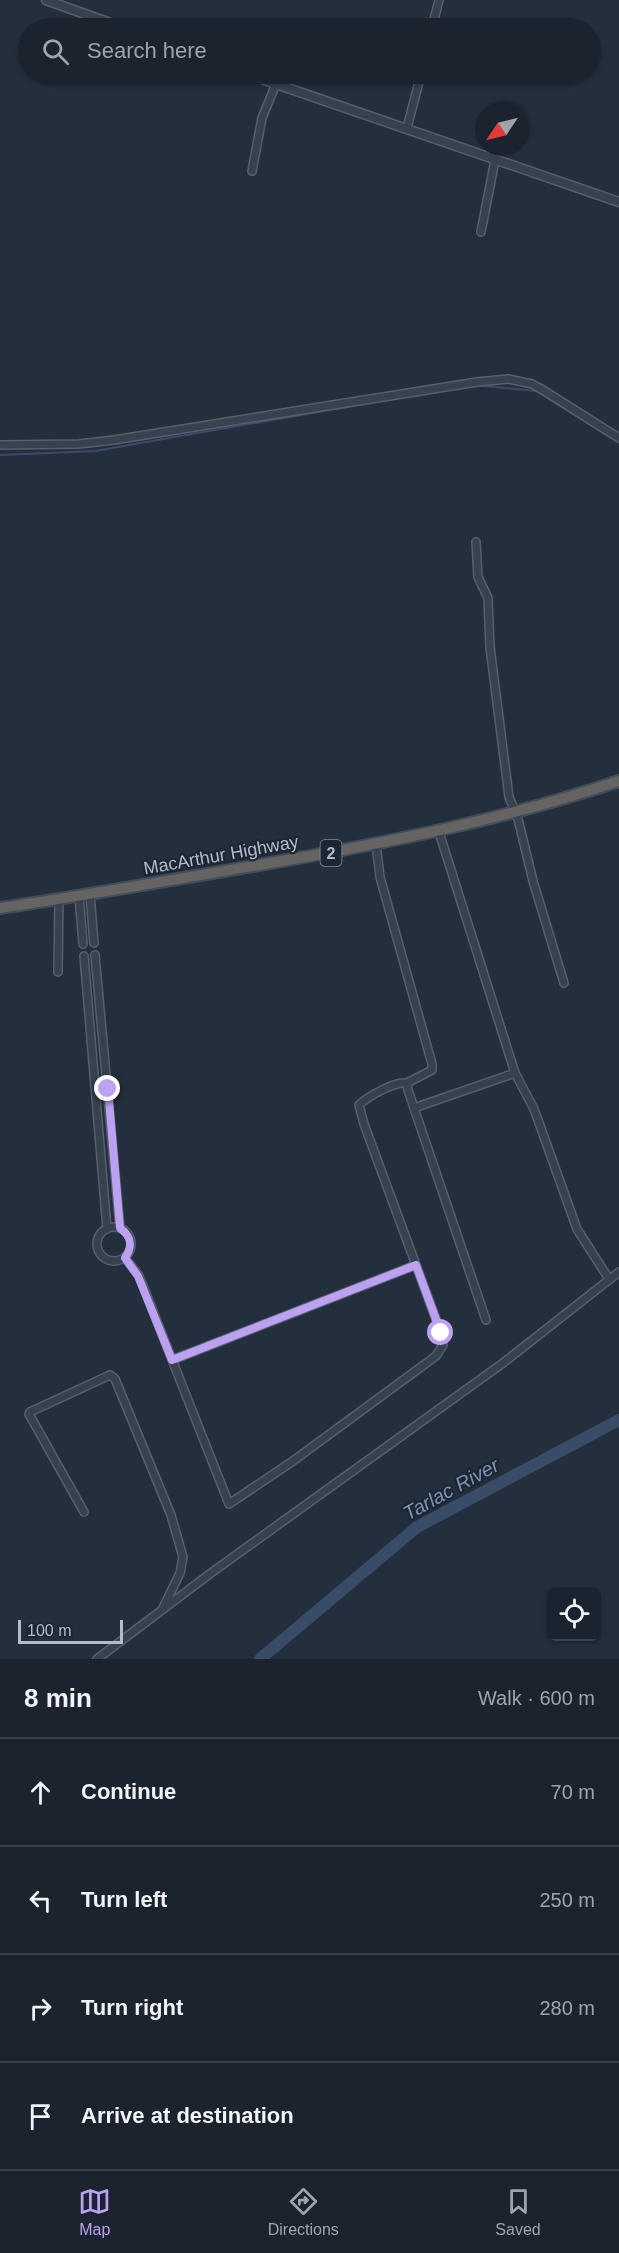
<!DOCTYPE html>
<html lang="en">
<head>
<meta charset="utf-8">
<style>
  :root { --surface:#1b232e; --page:#282f3a; --text:#f1f3f6; --muted:#a0a4aa; --line:#39404a; --accent:#bca0f2 }
  body { margin:0; font-family:Arial,sans-serif; background:var(--page); color:var(--text) }
  .controls { position:absolute; right:18px; bottom:18px; display:grid; overflow:hidden; border-radius:9px; box-shadow:0 2px 4px #0004 }
  .controls button { width:54px; height:54px; display:grid; place-items:center; padding:0; border:0; border-bottom:2px solid var(--line); background:var(--surface); color:var(--text); font:30px sans-serif }
  .compass { position:absolute; left:475px; top:102px; width:54px; height:54px; border-radius:50%; background:var(--surface); box-shadow:0 2px 4px #0004; rotate:235deg }
  .scale { position:absolute; left:18px; bottom:15px; width:105px; box-sizing:border-box; padding-left:6px; border:3px solid #b4bcc9; border-top:0; font-size:16px; line-height:21px; white-space:nowrap; color:#b4bcc9; -webkit-text-stroke:4px #1d2633; paint-order:stroke }
  .stop { position:absolute; width:18px; height:18px; margin:-14px; border:4px solid #bca0f2; border-radius:50%; background:#fff }
  .stop.end { background:#bca0f2; border-color:#fff; box-shadow:0 2px 6px #0008 }
  .list { margin:0; padding:0; list-style:none }
  h2 { display:flex; justify-content:space-between; align-items:center; height:78px; margin:0; padding:0 24px; font-size:26px }
  h2 small { font-size:20px; font-weight:400; color:var(--muted) }
  .list li { display:grid; grid-template-columns:39px 1fr auto; gap:18px; align-items:center; box-sizing:border-box; height:108px; padding:0 24px; border-top:2px solid var(--line) }
  .list b { display:block; font-size:22px; white-space:nowrap }
  .list em { font-size:20px; font-style:normal; color:var(--muted) }
  .icon { flex:none; width:33px; height:33px; fill:none; stroke:currentColor; stroke-width:2; stroke-linecap:round; stroke-linejoin:round }
  .map { position:relative; flex:none; width:619px; height:1659px; overflow:hidden }
  .search { position:absolute; background:var(--surface); box-shadow:0 2px 4px #0004; left:18px; right:18px; top:18px; height:66px; display:flex; align-items:center; gap:15px; box-sizing:border-box; padding:0 21px; border-radius:33px; color:var(--muted); font-size:22px }
  .sheet { height:510px; background:var(--surface) }
  nav { display:flex; justify-content:space-around; align-items:center; box-sizing:border-box; height:84px; border-top:2px solid var(--line); background:var(--surface); font-size:16px; color:var(--muted) }
  nav a { display:grid; justify-items:center; gap:3px }
  nav .on { color:var(--accent) }
  .map>svg:first-child { display:block }
  .lines { fill:none; stroke-linecap:round; stroke-linejoin:round }
  .stream { stroke:#394c67; stroke-width:2 }
  .river { stroke:#394c67; stroke-width:12 }
  .minor-casing { stroke:#565f6c; stroke-width:10 }
  .tertiary-casing { stroke:#565f6c; stroke-width:11 }
  .trunk-casing { stroke:#434c59; stroke-width:14 }
  .minor { stroke:#38414e; stroke-width:7 }
  .tertiary { stroke:#38414e; stroke-width:8 }
  .trunk { stroke:#656462; stroke-width:10 }
  .route { stroke:#bca0f2; stroke-width:8 }
  .labels { text-anchor:middle; stroke-width:4.5; stroke-linejoin:round; paint-order:stroke }
  .shield { fill:#1d2633; stroke:#878f9c; stroke-width:1.5 }
  .shield-label { font-size:16px; font-weight:bold; fill:#b4bcc9 }
  .street-label { font-size:18px; fill:#b4bcc9; stroke:#1d2633 }
  .water-label { font-size:20px; font-style:italic; fill:#7c92b1; stroke:#1d2633 }
</style>
</head>
<body>
<div class="map">
<svg width="619" height="1659" viewBox="0 0 619 1659">
  <rect width="100%" height="100%" fill="#242f3e"/>
  <g class="lines">
    <path class="stream" d="M 474,385 L 536,391 L 619,443
      M 0,455 L 95,451 L 421,394"/>
    <path class="river" d="M 260,1659 L 417,1527 L 619,1420"/>
    <g class="minor-casing">
      <path id="minor" d="M 432,28 L 439,0
        M 407,128 L 421,74
        M 252,171 L 262,118 L 276,84
        M 481,232 L 495,160
        M 0,445 L 79,444 L 114,440 L 477,382 L 508,379 L 532,384 L 543,390 L 619,438
        M 476,542 L 478,577 L 488,598 L 490,647 L 509,797 L 518,819 L 533,881 L 564,983
        M 439,832 L 515,1073 L 534,1109 L 577,1229 L 609,1279
        M 376,844 L 380,877 L 432,1064 L 432,1070 L 407,1083 L 408,1090 L 414,1108
        M 90,894 L 94,943
        M 79,896 L 83,944
        M 95,955 L 120,1228
        M 84,956 L 107,1229
        M 58,972 L 59,899
        M97 1244a17 17 0 1 1 34 0a17 17 0 1 1-34 0Z
        M 125,1258 L 139,1276 L 229,1504 L 293,1461 L 436,1356 L 443,1345 L 441,1333 L 364,1124 L 359,1105 C 368,1096 396,1081 407,1083
        M 486,1320 L 414,1108 L 515,1073
        M 172,1360 L 416,1265
        M 84,1512 L 29,1414 L 30,1412 L 110,1375 L 115,1379 L 171,1515 L 183,1557 L 180,1573 L 163,1608
        M 97,1659 L 211,1573 L 503,1363 L 619,1272"/>
    </g>
    <g class="tertiary-casing">
      <path id="tertiary" d="M 46,0 L 124,28
        M 247,74 L 619,202"/>
    </g>
    <g class="trunk-casing">
      <path id="trunk" d="M 0,908 C 89,895 177,879 265,864 C 385,843 503,820 619,781"/>
    </g>
    <use href="#minor" class="minor"/>
    <use href="#tertiary" class="tertiary"/>
    <use href="#trunk" class="trunk"/>
  </g>
  <g class="lines">
    <path class="route" d="M 108,1089 L 120,1228 C 132,1237 133,1246 125,1258 L 138,1276 L 172,1360 L 416,1265 L 441,1333"/>
  </g>
  <g class="labels">
    <rect class="shield" x="320.5" y="840" width="21" height="26" rx="4.5"/>
    <g class="shield-label">
      <text x="331" y="859">2</text>
    </g>
    <g class="street-label">
      <text transform="translate(221 855) rotate(-10)" y="6">MacArthur Highway</text>
    </g>
    <g class="water-label">
      <text transform="translate(451 1489) rotate(-29)" y="7">Tarlac River</text>
    </g>
  </g>
</svg>
<div class="controls">
<button><svg class="icon" aria-label="locate" viewBox="0 0 24 24"><circle cx="12" cy="12" r="6"/><path d="M12 2v4M12 18v4M2 12h4M18 12h4"/></svg></button>
</div>
<svg class="compass" viewBox="-18 -18 36 36"><path d="M0-13l5 13h-10z" fill="#e53935"/><path d="M0 13l5-13h-10z" fill="#a0a4aa"/></svg>
<div class="scale">100 m</div>
<div class="stop" style="left:441px;top:1333px"></div>
<div class="stop end" style="left:108px;top:1089px"></div>
<div class="search"><svg class="icon" aria-label="search" viewBox="0 0 24 24"><circle cx="10" cy="10" r="6"/><path d="M15 15l6 6"/></svg>Search here</div>
</div>
<section class="sheet">
<h2>8 min<small>Walk · 600 m</small></h2>
<ul class="list">
<li><svg class="icon" aria-label="ahead" viewBox="0 0 24 24"><path d="M12 20V5M6 11l6-6 6 6"/></svg><div><b>Continue</b></div><em>70 m</em></li>
<li><svg class="icon" aria-label="left" viewBox="0 0 24 24"><path d="M17 20v-9H6M10 6l-5 5 5 5"/></svg><div><b>Turn left</b></div><em>250 m</em></li>
<li><svg class="icon" aria-label="right" viewBox="0 0 24 24"><path d="M7 20v-9h11M14 6l5 5-5 5"/></svg><div><b>Turn right</b></div><em>280 m</em></li>
<li><svg class="icon" aria-label="arrive" viewBox="0 0 24 24"><path d="M6 21V4h12l-3 4 3 4H6"/></svg><div><b>Arrive at destination</b></div></li>
</ul>
</section>
<nav>
<a class="on"><svg class="icon" aria-label="map" viewBox="0 0 24 24"><path d="M3 6l6-2 6 2 6-2v14l-6 2-6-2-6 2zM9 4v14M15 6v14"/></svg>Map</a>
<a><svg class="icon" aria-label="directions" viewBox="0 0 24 24"><path d="M12 3l9 9-9 9-9-9zM9 14v-3h6M13 9l2 2-2 2"/></svg>Directions</a>
<a><svg class="icon" aria-label="saved" viewBox="0 0 24 24"><path d="M7 4h10v16l-5-4-5 4z"/></svg>Saved</a>
</nav>
</body>
</html>
